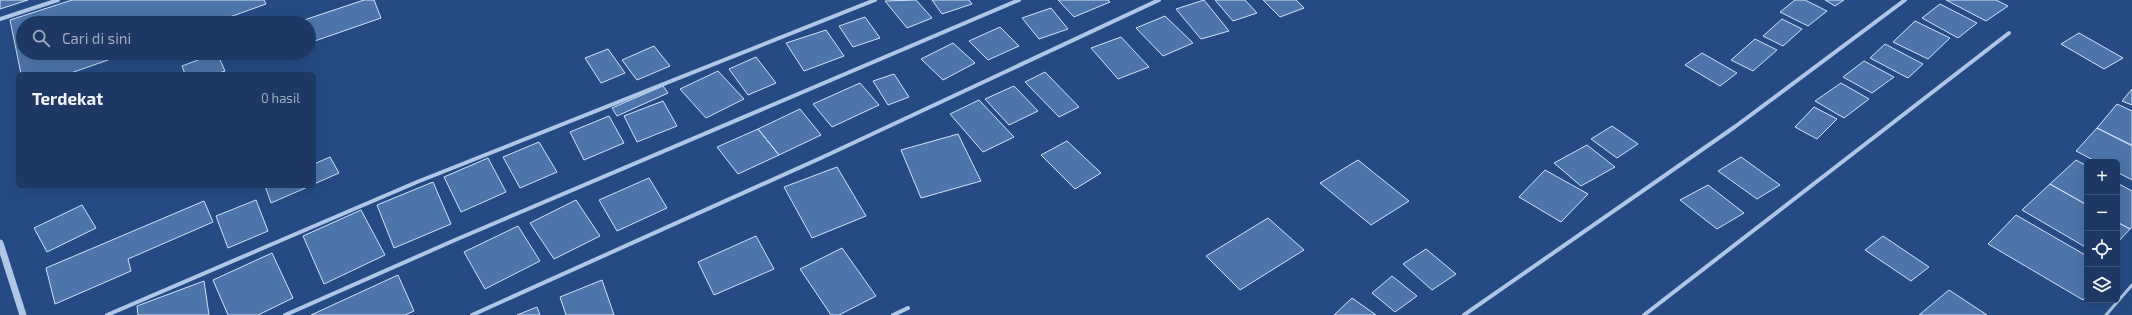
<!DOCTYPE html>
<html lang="id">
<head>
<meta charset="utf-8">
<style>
  :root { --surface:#1c3863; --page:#29436c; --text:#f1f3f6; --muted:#a0acbe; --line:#3a5278 }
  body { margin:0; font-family:"Exo 2",sans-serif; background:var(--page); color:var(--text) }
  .controls { position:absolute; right:12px; bottom:12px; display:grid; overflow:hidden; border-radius:6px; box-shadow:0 4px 16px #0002 }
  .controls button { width:36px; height:36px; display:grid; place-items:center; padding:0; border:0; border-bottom:1px solid var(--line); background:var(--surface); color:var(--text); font:20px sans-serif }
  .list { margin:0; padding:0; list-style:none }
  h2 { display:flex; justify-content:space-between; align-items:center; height:52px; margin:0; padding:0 16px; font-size:17px }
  h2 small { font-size:13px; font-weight:400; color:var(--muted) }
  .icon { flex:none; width:22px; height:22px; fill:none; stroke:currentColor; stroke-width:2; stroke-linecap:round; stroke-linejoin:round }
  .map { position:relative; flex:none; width:2132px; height:315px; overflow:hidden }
  .search { position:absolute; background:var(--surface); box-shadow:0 4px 16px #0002; left:16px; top:16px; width:300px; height:44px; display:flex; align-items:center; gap:10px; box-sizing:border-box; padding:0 14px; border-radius:22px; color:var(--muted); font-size:15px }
  .panel { position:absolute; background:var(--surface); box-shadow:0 4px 16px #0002; left:16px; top:72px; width:300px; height:116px; border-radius:6px }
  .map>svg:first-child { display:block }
  .building { fill:#4e75ab; stroke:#d2e1f6 }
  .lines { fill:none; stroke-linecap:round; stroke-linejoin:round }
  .service { stroke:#afc6e7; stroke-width:3 }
  .minor { stroke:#afc6e7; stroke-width:4 }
  .tertiary { stroke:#afc6e7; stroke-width:7 }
</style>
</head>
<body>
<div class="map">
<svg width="2132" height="315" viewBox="0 0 2132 315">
  <rect width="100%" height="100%" fill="#264b84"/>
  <path class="building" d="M 0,0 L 28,0 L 0,9 Z
    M 72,0 L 264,0 L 266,4 L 213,23 L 23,23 L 23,53 L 128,53 L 68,74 L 21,74 L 10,20 Z
    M 364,0 L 374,0 L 381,18 L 309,43 L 309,23 L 295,23 Z
    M 916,0 L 932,18 L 907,28 L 885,1 Z
    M 932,0 L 969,0 L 972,4 L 942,14 Z
    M 1058,0 L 1108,0 L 1110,2 L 1074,17 Z
    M 1204,0 L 1229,31 L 1201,39 L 1176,9 Z
    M 1215,0 L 1245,0 L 1257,13 L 1233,21 Z
    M 1263,0 L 1296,0 L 1304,8 L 1280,17 Z
    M 1795,0 L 1805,0 L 1827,11 L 1808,26 L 1780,12 Z
    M 1825,0 L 1844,0 L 1835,6 Z
    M 1946,0 L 1996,0 L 2008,6 L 1986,21 Z
    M 1940,4 L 1977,23 L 1958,38 L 1922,18 Z
    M 1051,8 L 1068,29 L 1039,39 L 1022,18 Z
    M 1165,16 L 1193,43 L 1163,56 L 1136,28 Z
    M 865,17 L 880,38 L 853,47 L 839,26 Z
    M 1782,19 L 1802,29 L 1783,46 L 1763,36 Z
    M 1915,21 L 1950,38 L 1928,59 L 1893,42 Z
    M 1000,27 L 1019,46 L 988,60 L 969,41 Z
    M 826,30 L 844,56 L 804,71 L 786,43 Z
    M 2079,33 L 2123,58 L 2104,69 L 2061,44 Z
    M 1121,37 L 1149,67 L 1118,79 L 1091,48 Z
    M 1755,39 L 1777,50 L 1753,71 L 1731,60 Z
    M 953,43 L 975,63 L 943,80 L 921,59 Z
    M 1885,44 L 1923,64 L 1908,78 L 1870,58 Z
    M 654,46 L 670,66 L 637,80 L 622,60 Z
    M 608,49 L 625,73 L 601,83 L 585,58 Z
    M 217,53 L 225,71 L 216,74 L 185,74 L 182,66 Z
    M 1702,53 L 1737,73 L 1720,86 L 1685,65 Z
    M 756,57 L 776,83 L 748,95 L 729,69 Z
    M 1864,61 L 1894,77 L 1872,93 L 1843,77 Z
    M 718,71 L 744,99 L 706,118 L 680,89 Z
    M 1045,72 L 1079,107 L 1059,117 L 1025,82 Z
    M 894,74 L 909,97 L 888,105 L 873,81 Z
    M 860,83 L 879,105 L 832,127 L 813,104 Z
    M 1841,83 L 1869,99 L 1844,118 L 1815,101 Z
    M 663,86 L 668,93 L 617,116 L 612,108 Z
    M 1014,86 L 1038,111 L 1009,125 L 985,99 Z
    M 2132,89 L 2132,105 L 2122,101 Z
    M 979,100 L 1014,137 L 983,152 L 950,114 Z
    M 663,101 L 677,126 L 637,142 L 624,116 Z
    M 2117,104 L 2132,111 L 2132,145 L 2097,128 Z
    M 1814,107 L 1837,119 L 1817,139 L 1795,127 Z
    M 800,109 L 821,135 L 779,155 L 758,129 Z
    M 609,116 L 624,143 L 584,160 L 570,132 Z
    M 1612,126 L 1638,144 L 1617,158 L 1591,139 Z
    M 2097,128 L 2132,146 L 2132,180 L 2117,172 L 2117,162 L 2097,162 L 2076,151 Z
    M 758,129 L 779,155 L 738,174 L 717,147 Z
    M 958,134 L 981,181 L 921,198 L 901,150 Z
    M 1067,141 L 1101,173 L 1075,189 L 1041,155 Z
    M 539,142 L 557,172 L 520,188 L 503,157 Z
    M 1587,145 L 1615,167 L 1581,186 L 1554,163 Z
    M 330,157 L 339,173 L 314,184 L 314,164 Z
    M 1741,157 L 1780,185 L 1757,199 L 1718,171 Z
    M 488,158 L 506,192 L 461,212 L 444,177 Z
    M 1358,160 L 1409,201 L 1371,225 L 1320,183 Z
    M 2076,160 L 2087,166 L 2087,205 L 2050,184 Z
    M 837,167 L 866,216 L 812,238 L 784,187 Z
    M 1545,170 L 1588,194 L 1561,222 L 1519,197 Z
    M 649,178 L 667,208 L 617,231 L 599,200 Z
    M 433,182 L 451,224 L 394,248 L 377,205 Z
    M 2117,183 L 2132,191 L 2132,227 L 2130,229 L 2117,222 Z
    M 2050,184 L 2087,205 L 2087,248 L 2022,210 Z
    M 1708,185 L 1744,213 L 1717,229 L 1680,200 Z
    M 265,186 L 310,186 L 271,203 Z
    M 256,200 L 268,231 L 228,248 L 216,216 Z
    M 576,200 L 600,236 L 554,259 L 530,223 Z
    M 204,201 L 213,222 L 128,259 L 131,271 L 55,304 L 46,268 Z
    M 82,205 L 96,228 L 47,252 L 34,228 Z
    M 361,210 L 385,255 L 324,284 L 303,236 Z
    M 2016,215 L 2087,256 L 2087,295 L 2083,300 L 1988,244 Z
    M 1268,218 L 1304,250 L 1240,290 L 1206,256 Z
    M 2117,222 L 2130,229 L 2117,243 Z
    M 518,226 L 540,261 L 485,289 L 464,252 Z
    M 756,236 L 774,269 L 714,295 L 698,262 Z
    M 1883,236 L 1929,267 L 1911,281 L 1865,250 Z
    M 842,248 L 876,296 L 839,315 L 831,315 L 800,269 Z
    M 1426,249 L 1456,274 L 1432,290 L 1403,264 Z
    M 272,253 L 293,298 L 258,315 L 228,315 L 213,280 Z
    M 398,275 L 414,311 L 405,315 L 311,315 Z
    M 1392,276 L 1417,296 L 1395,312 L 1372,293 Z
    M 602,280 L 614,315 L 566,315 L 560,297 Z
    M 204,281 L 209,315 L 138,315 L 137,306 Z
    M 1949,290 L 1987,315 L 1919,315 Z
    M 1352,298 L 1376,315 L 1334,315 Z
    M 537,307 L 540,315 L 517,315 Z"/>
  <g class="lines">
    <path class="service" d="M 2106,315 L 2132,285"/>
    <path class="minor" d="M 0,19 L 58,0
      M 107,315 L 417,182 L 875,0
      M 285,315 L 455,240 L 1019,0
      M 472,315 L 823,157 L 1159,0
      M 893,315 L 908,308
      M 1464,315 L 1736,126 L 1905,0
      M 1644,315 L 2009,33"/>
    <path class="tertiary" d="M 0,243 L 23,315"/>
  </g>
</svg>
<div class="controls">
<button>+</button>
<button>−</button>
<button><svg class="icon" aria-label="locate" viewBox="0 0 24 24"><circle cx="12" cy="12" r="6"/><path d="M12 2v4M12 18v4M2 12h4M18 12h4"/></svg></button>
<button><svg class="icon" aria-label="layers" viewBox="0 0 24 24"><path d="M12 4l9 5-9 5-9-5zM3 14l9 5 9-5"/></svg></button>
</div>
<div class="search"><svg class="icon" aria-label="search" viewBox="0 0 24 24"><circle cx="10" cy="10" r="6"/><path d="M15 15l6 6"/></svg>Cari di sini</div>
<section class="panel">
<h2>Terdekat<small>0 hasil</small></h2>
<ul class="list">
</ul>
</section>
</div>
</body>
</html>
